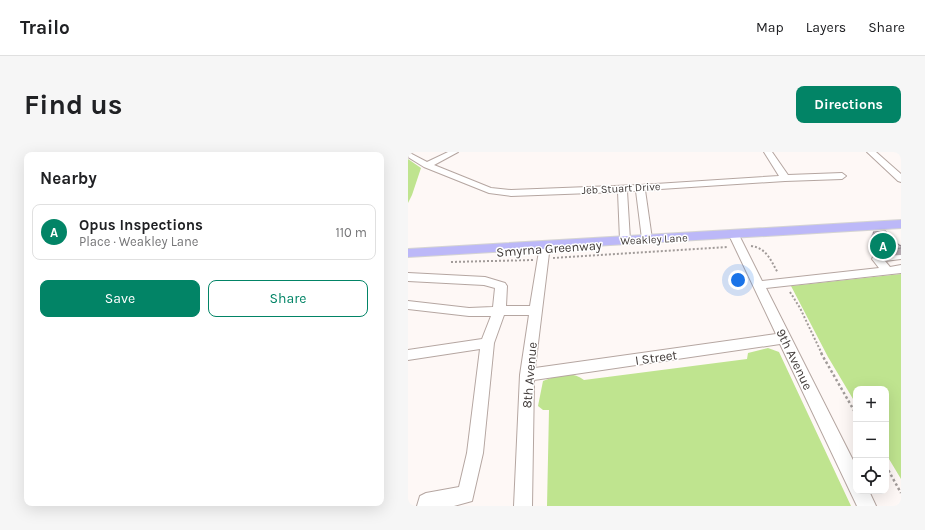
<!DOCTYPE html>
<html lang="en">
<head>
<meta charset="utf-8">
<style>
  :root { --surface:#fff; --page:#f6f6f6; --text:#202124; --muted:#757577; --line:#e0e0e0; --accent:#028466 }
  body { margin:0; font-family:Karla,sans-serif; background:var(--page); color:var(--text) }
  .controls { position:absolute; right:12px; bottom:12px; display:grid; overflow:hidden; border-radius:8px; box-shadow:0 4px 16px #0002 }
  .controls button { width:36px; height:36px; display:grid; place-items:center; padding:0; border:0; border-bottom:1px solid var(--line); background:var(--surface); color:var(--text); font:20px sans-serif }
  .you { position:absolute; left:330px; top:128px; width:14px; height:14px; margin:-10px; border:3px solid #fff; border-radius:50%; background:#1a73e8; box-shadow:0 0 0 6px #1a73e833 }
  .badge { display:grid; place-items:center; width:26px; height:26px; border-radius:50%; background:var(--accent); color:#fff; font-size:13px; font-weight:700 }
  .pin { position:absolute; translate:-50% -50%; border:2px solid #fff; box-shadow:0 1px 4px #0006 }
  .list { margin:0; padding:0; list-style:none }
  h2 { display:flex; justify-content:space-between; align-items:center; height:52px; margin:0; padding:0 16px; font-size:17px }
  h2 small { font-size:13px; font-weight:400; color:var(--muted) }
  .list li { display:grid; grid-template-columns:26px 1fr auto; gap:12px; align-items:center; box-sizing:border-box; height:56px; margin:0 8px 8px; padding:0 8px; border:1px solid var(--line); border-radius:8px }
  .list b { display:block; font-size:15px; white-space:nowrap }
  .list p { margin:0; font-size:13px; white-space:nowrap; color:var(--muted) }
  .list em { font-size:13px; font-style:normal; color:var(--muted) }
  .actions { display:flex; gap:8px; padding:12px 16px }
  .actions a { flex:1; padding:9px 0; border:1px solid var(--accent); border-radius:8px; text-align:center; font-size:14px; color:var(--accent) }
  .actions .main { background:var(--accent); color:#fff }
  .icon { flex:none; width:22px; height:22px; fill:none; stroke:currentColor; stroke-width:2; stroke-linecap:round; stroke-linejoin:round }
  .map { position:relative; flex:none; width:493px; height:354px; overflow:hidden; border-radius:8px }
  header { display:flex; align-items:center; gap:24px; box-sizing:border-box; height:56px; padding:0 20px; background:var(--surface); border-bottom:1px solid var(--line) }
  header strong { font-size:19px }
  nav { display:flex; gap:22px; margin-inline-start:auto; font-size:14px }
  .intro { display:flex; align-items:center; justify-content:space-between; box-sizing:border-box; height:96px; padding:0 24px }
  h1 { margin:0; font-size:28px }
  .button { padding:10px 18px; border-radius:8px; background:var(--accent); color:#fff; font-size:14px; font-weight:700 }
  main { display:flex; gap:24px; padding:0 24px }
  aside { flex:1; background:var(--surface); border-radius:8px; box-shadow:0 4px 16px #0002 }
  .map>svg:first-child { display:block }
  .green { fill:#bfe48f }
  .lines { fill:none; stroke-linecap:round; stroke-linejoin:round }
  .minor-casing { stroke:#b5a6a1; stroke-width:2 }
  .major-casing { stroke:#d5d4d3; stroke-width:2 }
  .path-far1 { stroke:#a19b99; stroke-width:2; stroke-dasharray:2 2; stroke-linecap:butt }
  .path { stroke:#a19b99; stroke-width:2.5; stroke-dasharray:2.5 2.5; stroke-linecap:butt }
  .minor { fill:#fff; fill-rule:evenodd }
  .major { fill:#bcb8f8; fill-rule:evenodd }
  .wall { fill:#b7acb3 }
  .building { fill:#d5c8d0; stroke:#958c92 }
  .labels { text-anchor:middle; stroke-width:3; stroke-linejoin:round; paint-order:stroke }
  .far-street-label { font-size:11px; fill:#413b39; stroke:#fff }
  .street-label { font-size:13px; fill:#413b39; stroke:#fff }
</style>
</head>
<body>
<header>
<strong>Trailo</strong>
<nav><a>Map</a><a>Layers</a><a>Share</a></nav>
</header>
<div class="intro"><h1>Find us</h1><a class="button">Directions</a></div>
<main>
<aside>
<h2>Nearby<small></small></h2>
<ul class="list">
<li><span class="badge">A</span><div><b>Opus Inspections</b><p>Place · Weakley Lane</p></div><em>110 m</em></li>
</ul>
<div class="actions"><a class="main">Save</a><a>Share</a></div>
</aside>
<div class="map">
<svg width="493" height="354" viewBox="0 0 493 354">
  <rect width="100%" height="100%" fill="#fef8f6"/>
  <path class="green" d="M 0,7 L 13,16 L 4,43 L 0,51 Z
    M 493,122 L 493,327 L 478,302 L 478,237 L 448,237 L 448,252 L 420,205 L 383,134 Z
    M 360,196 L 371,200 L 443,354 L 139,354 L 141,258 L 135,258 L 130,254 L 135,229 C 149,224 163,218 176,228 L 339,207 L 340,201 Z"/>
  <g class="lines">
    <g class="minor-casing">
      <path id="minor" d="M 0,0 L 19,10 L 40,0 L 50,0 L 26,13 L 83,36 L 103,38 L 232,33 L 371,24 L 356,0 L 364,0 L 380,23 L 434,21 L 438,24 L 434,27 L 377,29 L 237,38 L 244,87 L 239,90 L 234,87 L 228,39 L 219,39 L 222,88 L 217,91 L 212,88 L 210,40 L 103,44 L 81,41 L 16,15 L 0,5 Z
        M 459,0 L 468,0 L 493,22 L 493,30 L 490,29 Z
        M 326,80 L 331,83 L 354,129 L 471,116 L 464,107 L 465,105 L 493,101 L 493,107 L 477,109 L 482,115 L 493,113 L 493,121 L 358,136 L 448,314 L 448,339 L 461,339 L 468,354 L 449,354 L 372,192 L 126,228 L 124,354 L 106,354 L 112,223 L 121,163 L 96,163 L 86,191 L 75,301 L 64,349 L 46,354 L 9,354 L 12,344 L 18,341 L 51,335 L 59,301 L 72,197 L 0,208 L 0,198 L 74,187 L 83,164 L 61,164 L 0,157 L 0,149 L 61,156 L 85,155 L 87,136 L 76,133 L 0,129 L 0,121 L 77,125 L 97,131 L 99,134 L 98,154 L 122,154 L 132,93 L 137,90 L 141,91 L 142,93 L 127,216 L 368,182 L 321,83 Z"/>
    </g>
    <g class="major-casing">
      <path id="major" d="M 493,68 L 493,76 L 0,105 L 0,97 Z"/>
    </g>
    <path class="path-far1" d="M 343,94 C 359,96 363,109 370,121
      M 145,106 L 320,95
      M 43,110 L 125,108
      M 382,140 L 392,156 L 414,202"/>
    <path class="path" d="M 413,201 L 448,262
      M 478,314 L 493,341"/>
    <use href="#minor" class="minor"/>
    <use href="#major" class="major"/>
  </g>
  <path class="wall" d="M 465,80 L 493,93 L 493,103 L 477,104 L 462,87 Z"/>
  <path class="building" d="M 478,79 L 492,94 L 493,93 L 493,96 L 481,97 L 465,80 Z"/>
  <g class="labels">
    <g class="far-street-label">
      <text transform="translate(213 36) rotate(-3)" y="4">Jeb Stuart Drive</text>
      <text transform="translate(246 87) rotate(-3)" y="4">Weakley Lane</text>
    </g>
    <g class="street-label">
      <text transform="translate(141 96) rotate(-4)" y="5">Smyrna Greenway</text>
      <text transform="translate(248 205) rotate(-8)" y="5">I Street</text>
      <text transform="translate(387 207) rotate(64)" y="5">9th Avenue</text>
      <text transform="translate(121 223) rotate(-85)" y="5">8th Avenue</text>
    </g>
  </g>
</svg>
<div class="controls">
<button>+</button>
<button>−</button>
<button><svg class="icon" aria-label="locate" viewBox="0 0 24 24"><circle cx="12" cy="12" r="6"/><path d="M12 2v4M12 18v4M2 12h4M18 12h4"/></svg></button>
</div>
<div class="you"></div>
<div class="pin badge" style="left:475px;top:94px">A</div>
</div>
</main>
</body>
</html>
